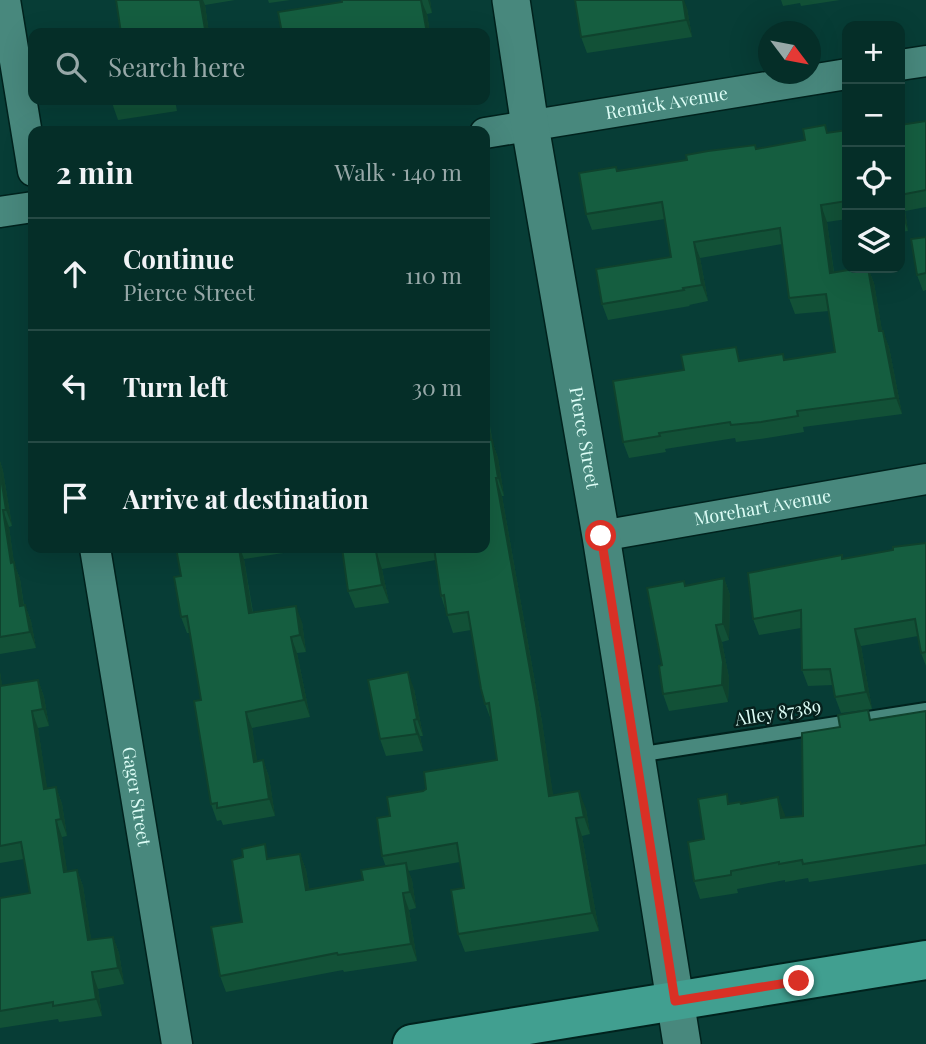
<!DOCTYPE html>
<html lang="en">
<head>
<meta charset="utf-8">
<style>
  :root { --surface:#052e28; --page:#0e3630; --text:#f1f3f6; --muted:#97a8a8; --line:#264a45 }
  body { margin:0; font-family:"Playfair Display",serif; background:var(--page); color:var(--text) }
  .controls { position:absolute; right:21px; top:21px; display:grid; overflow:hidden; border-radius:14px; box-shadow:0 7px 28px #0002 }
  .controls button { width:63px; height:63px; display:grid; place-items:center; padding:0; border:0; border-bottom:2px solid var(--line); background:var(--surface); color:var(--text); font:35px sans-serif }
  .compass { position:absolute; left:758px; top:21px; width:63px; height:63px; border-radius:50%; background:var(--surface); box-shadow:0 7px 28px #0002; rotate:122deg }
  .stop { position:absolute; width:21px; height:21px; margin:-16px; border:5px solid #d93025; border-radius:50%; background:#fff }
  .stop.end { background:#d93025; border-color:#fff; box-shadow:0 2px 7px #0008 }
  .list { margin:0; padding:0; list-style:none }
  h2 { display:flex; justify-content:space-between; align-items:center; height:91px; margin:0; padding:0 28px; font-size:30px }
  h2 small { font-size:23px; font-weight:400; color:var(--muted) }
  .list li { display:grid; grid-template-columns:46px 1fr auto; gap:21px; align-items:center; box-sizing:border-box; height:112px; padding:0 28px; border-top:2px solid var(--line) }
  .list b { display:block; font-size:26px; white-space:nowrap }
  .list p { margin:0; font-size:23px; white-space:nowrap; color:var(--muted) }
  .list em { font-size:23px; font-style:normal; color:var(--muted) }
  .icon { flex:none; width:38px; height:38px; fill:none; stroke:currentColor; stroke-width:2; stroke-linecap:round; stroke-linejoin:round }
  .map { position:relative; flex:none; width:926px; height:1044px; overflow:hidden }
  .search { position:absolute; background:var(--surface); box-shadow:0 7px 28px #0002; left:28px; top:28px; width:462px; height:77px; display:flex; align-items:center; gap:18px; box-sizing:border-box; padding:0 24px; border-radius:14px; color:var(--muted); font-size:26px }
  .panel { position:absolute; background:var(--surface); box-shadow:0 7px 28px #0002; left:28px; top:126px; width:462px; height:427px; border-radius:14px }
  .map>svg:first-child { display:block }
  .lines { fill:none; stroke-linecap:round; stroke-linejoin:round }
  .service-casing { stroke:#00221d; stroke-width:18 }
  .minor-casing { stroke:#00221d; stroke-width:33 }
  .tertiary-casing { stroke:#00221d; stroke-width:40 }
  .primary-casing { stroke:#00221d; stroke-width:42 }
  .service { stroke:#48887d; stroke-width:14 }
  .minor { stroke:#48887d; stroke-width:30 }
  .tertiary { stroke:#48887d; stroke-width:37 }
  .primary { stroke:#419f90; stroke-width:38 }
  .wall { fill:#125137 }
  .shaded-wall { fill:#0f422d }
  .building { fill:#155e40; stroke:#0f422d; stroke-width:2 }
  .route { stroke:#d93025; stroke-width:9 }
  .labels { text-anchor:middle; stroke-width:5; stroke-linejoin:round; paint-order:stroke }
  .street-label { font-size:18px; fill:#ddfdf6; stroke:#06211d }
</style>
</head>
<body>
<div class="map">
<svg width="926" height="1044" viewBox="0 0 926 1044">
  <rect width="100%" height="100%" fill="#073d36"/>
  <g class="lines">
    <g class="service-casing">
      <path id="service" d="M 637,755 L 926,710"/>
    </g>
    <g class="minor-casing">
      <g id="minor">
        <path d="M 5,0 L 33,171"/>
        <path d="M 900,65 L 926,61"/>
        <path id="s1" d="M 485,133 L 847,74"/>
        <path d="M 0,212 L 33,207"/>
        <path id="s2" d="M 601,536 L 926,479"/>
        <path id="s3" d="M 95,548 L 177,1044"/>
      </g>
    </g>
    <g class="tertiary-casing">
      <g id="tertiary">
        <path id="s4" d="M 511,0 L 530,126 L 601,536 L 682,1044"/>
      </g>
    </g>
    <g class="primary-casing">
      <path id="primary" d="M 412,1044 L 926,960"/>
    </g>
    <use href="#service" class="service"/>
    <use href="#minor" class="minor"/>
    <use href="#tertiary" class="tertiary"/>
    <use href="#primary" class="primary"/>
  </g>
  <path class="wall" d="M 119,0 L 235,0 L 205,5 L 209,33 L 121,33 Z
    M 268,0 L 290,0 L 269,3 Z
    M 342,0 L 430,0 L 432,13 L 427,14 L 430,33 L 282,33 L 342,2 Z
    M 781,0 L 840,0 L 801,6 L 800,3 L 783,6 Z
    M 687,8 L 692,37 L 587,53 L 581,37 Z
    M 111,100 L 175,100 L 177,111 L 118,120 Z
    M 926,121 L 926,207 L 905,211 L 908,231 L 900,232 L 900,125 Z
    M 847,130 L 847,219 L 827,222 L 834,272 L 868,268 L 874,283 L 882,331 L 889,347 L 902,414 L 803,427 L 804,432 L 767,438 L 736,442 L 735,438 L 665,449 L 666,452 L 629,458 L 623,442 L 741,361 L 785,360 L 835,352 L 829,311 L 795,314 L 789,298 L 782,244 L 700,258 L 708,301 L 689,305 L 690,306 L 608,320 L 602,304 L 671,257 L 665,219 L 592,230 L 586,214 L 616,167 L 618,171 L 756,149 L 805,140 L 828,132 Z
    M 926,237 L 926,290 L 923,291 L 917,275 Z
    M 485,367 L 489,408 L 487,408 L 493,444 L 498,458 L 504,496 L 502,496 L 542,722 L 553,796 L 586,809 L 590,834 L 582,836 L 599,931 L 465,952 L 458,934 L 464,888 L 460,862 L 408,871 L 412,880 L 416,908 L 409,910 L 417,961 L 344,972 L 343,970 L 226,992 L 220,976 L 270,859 L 300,854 L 306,870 L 309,889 L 363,880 L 386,867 L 382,856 L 390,816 L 423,791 L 497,760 L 491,720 L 485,704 L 471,630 L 453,633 L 441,596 L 436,560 L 382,569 L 389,603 L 355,608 L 348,591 L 342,548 L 485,548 Z
    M 0,461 L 3,471 L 12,526 L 9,527 L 14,563 L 20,579 L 24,605 L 25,605 L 31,621 L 36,648 L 0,654 Z
    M 926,543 L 926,666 L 921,653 L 918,636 L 861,646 L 872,709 L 841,713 L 835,697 L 833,685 L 808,686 L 802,670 L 801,628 L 759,635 L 753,619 L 843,559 Z
    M 176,548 L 316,548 L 244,559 L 253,612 L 302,622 L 306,652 L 297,653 L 310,717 L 252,728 L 257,761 L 263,760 L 269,777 L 275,816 L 223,825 L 221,820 L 217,821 L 211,804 L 201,700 L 190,633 L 187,633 L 181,617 L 181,576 Z
    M 724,578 L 730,595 L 729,640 L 722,642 L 729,678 L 728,702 L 669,711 L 663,694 L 662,665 L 684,581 L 685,586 Z
    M 0,672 L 2,686 L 38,680 L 44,697 L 49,726 L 38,728 L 47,789 L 56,787 L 62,804 L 67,836 L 62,837 L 67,872 L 77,870 L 83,886 L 91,940 L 113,937 L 119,953 L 124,984 L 98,989 L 102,1016 L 59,1022 L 58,1019 L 0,1028 L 0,898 L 30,893 L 24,859 L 0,863 Z
    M 414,689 L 423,736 L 420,736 L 423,751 L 386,756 L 380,739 Z
    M 926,711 L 926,864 L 809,882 L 808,878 L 785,882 L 785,880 L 737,889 L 738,893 L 700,899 L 694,881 L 704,839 L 730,803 L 741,804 L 778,797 L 785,818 L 803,816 L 840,727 L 872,719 Z"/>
  <path class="shaded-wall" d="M 200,0 L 203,0 L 205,5 L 209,33 L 206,33 L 205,29 Z
    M 421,0 L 427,14 L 430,33 L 427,33 Z
    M 428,0 L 430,0 L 432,13 Z
    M 683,0 L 684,0 L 687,8 L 692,37 L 686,20 Z
    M 900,198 L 905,211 L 908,231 L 902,215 Z
    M 821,205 L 827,222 L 836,289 L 830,273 Z
    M 694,242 L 700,258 L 708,301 L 702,285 Z
    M 868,268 L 874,283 L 885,348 L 879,331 Z
    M 883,331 L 889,347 L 902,414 L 896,398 Z
    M 485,367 L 489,408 L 485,395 Z
    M 485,403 L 493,444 L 498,458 L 504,496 L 498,478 L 489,440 L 485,415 Z
    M 0,461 L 3,471 L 12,526 L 6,510 L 0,471 Z
    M 496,478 L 502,496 L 542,722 L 556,814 L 549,796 Z
    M 3,510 L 9,527 L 14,563 L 20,579 L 26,622 L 20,606 L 11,563 Z
    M 239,548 L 240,548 L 244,559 L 255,629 L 249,613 Z
    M 376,551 L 382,569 L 389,603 L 382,585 Z
    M 724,578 L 730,595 L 729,640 L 723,624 Z
    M 25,605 L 31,621 L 36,648 L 30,632 Z
    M 296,606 L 302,622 L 306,652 L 300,635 Z
    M 716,625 L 722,642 L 729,678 L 728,702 L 722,685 Z
    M 855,629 L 861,646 L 872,709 L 866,692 Z
    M 291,637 L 297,653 L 310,717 L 304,700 Z
    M 0,672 L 5,703 L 0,689 Z
    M 408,672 L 414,689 L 423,736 L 417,719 Z
    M 38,680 L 44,697 L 49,726 L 43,709 Z
    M 32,711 L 38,728 L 50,806 L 44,789 Z
    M 246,712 L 252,728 L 260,778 L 254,762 Z
    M 414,720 L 420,736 L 423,751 L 417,734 Z
    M 263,760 L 269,777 L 275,816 L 269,799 Z
    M 56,787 L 62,804 L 67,836 L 61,819 Z
    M 579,791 L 586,809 L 590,834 L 584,817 Z
    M 778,797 L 785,815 L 788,836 L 781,818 Z
    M 576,818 L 582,836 L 599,931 L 592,913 Z
    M 56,820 L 62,837 L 70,889 L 64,872 Z
    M 300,854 L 306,870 L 312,907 L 306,890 Z
    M 406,863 L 412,880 L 416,908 L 410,892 Z
    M 77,870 L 83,886 L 94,957 L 88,940 Z
    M 403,893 L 409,910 L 417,961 L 411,944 Z
    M 113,937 L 119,953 L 124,984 L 118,968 Z
    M 92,972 L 98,989 L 102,1016 L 96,999 Z"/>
  <path class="building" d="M 116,0 L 200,0 L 205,29 L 200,30 L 201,33 L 121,33 Z
    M 342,0 L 421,0 L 427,33 L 282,33 L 278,12 L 342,2 Z
    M 575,0 L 683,0 L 686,20 L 581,37 Z
    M 111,100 L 138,100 L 112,104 Z
    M 926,121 L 926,190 L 900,195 L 900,125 Z
    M 825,125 L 827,133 L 847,130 L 847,201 L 821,205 L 830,273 L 860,268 L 868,268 L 879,331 L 883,331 L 896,398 L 797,411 L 798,416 L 761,422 L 731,425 L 730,422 L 659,433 L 660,436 L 623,442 L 613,381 L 684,370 L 681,355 L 736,347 L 739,361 L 783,354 L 784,360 L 835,352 L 826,294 L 789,298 L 780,228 L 694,242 L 702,285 L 683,288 L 684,290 L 602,304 L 596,269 L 671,257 L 662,202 L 586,214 L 579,173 L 616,167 L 617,171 L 687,160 L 686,155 L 708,151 L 755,145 L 756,149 L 805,140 L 803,129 Z
    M 900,201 L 902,215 L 900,215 Z
    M 926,237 L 926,273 L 917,275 L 911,239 Z
    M 485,415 L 489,440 L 492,440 L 498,478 L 496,478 L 536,704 L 549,796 L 579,791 L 584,817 L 576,818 L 592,913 L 458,934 L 451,890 L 464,888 L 457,843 L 382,856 L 377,818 L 390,816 L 387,797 L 423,791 L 426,789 L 424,772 L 497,760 L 489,703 L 485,704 L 481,689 L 468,612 L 447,615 L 444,595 L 441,596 L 434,548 L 485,548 Z
    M 0,471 L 6,510 L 3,510 L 11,563 L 14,562 L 20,606 L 25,605 L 30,632 L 0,637 Z
    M 926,543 L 926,652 L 921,653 L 915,619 L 855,629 L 866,692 L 835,697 L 830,669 L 802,670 L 801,610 L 753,619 L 748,573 L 842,555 L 842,559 L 893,550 L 893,547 Z
    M 176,548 L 239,548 L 249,613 L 296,606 L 300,635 L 291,637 L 304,700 L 246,712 L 254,762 L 263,760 L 269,799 L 217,808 L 217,803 L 211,804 L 194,701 L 201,700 L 187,616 L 181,617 L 174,577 L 181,576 Z
    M 342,548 L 397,548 L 376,551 L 382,585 L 348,591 Z
    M 724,578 L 723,624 L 716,625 L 723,662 L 722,685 L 663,694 L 659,666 L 662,665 L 647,588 L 684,581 L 685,586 Z
    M 408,672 L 417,719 L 414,720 L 417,734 L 380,739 L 368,680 Z
    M 38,680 L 43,709 L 32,711 L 44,789 L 56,787 L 61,819 L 56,820 L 64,872 L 77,870 L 88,940 L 113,937 L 118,968 L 92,972 L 96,999 L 53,1006 L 53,1002 L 0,1011 L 0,898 L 30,893 L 21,842 L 0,846 L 0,686 Z
    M 868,710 L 870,720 L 926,711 L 926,845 L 803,864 L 802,860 L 779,864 L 779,862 L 731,871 L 731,875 L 694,881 L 688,842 L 704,839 L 698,799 L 727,794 L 728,804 L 740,802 L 741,804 L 778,797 L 781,818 L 803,816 L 802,733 L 840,727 L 838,715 Z
    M 265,844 L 267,859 L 300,854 L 306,890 L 363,880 L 361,870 L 406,863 L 410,892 L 403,893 L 411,944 L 338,955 L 337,953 L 220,976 L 211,927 L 242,922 L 232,860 L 243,857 L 242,849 Z"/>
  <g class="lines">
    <path class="route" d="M 601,536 L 675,1001 L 799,981"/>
  </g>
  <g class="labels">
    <g class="street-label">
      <text dy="6" stroke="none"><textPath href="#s1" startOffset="184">Remick Avenue</textPath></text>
      <text dy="6" stroke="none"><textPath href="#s4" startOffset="444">Pierce Street</textPath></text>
      <text dy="6" stroke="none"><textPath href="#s2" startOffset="164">Morehart Avenue</textPath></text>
      <text transform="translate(778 713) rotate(-9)" y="6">Alley 87389</text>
      <text dy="6" stroke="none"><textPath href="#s3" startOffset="252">Gager Street</textPath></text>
    </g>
  </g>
</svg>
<div class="controls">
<button>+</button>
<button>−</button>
<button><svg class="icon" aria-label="locate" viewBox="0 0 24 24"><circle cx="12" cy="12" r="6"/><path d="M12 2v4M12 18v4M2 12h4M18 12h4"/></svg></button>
<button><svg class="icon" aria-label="layers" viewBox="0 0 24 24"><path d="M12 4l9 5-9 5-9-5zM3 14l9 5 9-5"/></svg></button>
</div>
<svg class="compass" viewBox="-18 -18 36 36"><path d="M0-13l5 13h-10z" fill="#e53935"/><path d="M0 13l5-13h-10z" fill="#97a8a8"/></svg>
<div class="stop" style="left:601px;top:536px"></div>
<div class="stop end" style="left:799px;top:981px"></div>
<div class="search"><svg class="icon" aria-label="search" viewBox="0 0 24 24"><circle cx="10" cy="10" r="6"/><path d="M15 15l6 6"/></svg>Search here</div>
<section class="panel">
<h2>2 min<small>Walk · 140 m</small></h2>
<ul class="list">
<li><svg class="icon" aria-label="ahead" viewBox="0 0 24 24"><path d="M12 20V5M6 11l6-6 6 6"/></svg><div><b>Continue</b><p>Pierce Street</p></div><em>110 m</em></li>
<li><svg class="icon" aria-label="left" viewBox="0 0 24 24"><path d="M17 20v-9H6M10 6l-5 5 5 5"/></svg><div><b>Turn left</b></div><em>30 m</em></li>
<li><svg class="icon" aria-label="arrive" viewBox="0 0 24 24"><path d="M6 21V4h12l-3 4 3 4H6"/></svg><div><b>Arrive at destination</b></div></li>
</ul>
</section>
</div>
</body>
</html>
